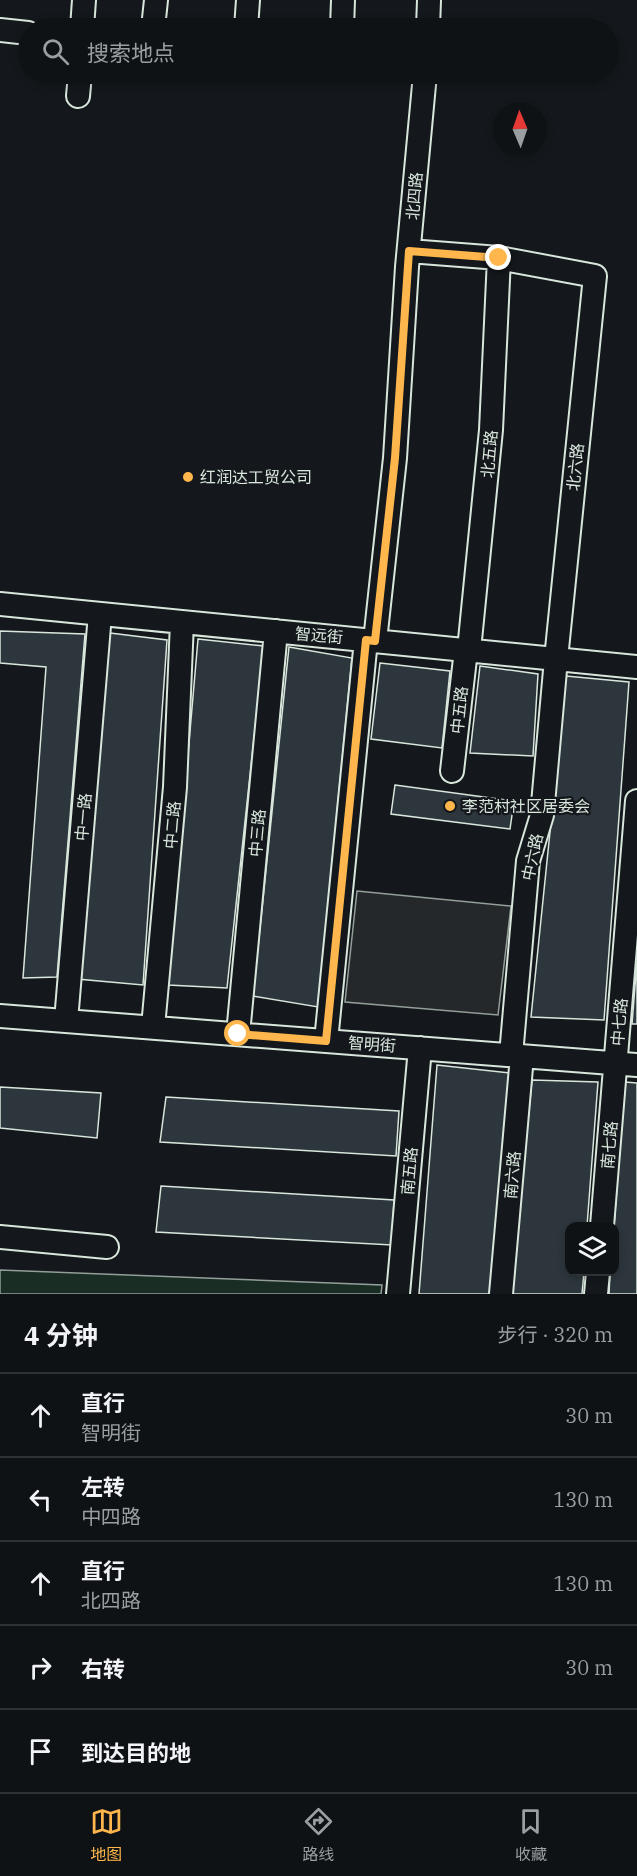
<!DOCTYPE html>
<html lang="zh">
<head>
<meta charset="utf-8">
<style>
  :root { --surface:#0f1215; --page:#181b1e; --text:#f1f3f6; --muted:#9b9ea0; --line:#2f3234; --accent:#ffb74d }
  body { margin:0; font-family:"IBM Plex Serif","Noto Sans SC",serif; background:var(--page); color:var(--text) }
  .controls { position:absolute; right:18px; bottom:18px; display:grid; overflow:hidden; border-radius:12px; box-shadow:0 3px 9px #0003 }
  .controls button { width:54px; height:54px; display:grid; place-items:center; padding:0; border:0; border-bottom:2px solid var(--line); background:var(--surface); color:var(--text); font:30px sans-serif }
  .compass { position:absolute; left:493px; top:102px; width:54px; height:54px; border-radius:50%; background:var(--surface); box-shadow:0 3px 9px #0003; rotate:358deg }
  .stop { position:absolute; width:18px; height:18px; margin:-14px; border:4px solid #ffb74d; border-radius:50%; background:#fff }
  .stop.end { background:#ffb74d; border-color:#fff; box-shadow:0 2px 6px #0008 }
  .list { margin:0; padding:0; list-style:none }
  h2 { display:flex; justify-content:space-between; align-items:center; height:78px; margin:0; padding:0 24px; font-size:26px }
  h2 small { font-size:20px; font-weight:400; color:var(--muted) }
  .list li { display:grid; grid-template-columns:39px 1fr auto; gap:18px; align-items:center; box-sizing:border-box; height:84px; padding:0 24px; border-top:2px solid var(--line) }
  .list b { display:block; font-size:22px; white-space:nowrap }
  .list p { margin:0; font-size:20px; white-space:nowrap; color:var(--muted) }
  .list em { font-size:20px; font-style:normal; color:var(--muted) }
  .icon { flex:none; width:33px; height:33px; fill:none; stroke:currentColor; stroke-width:2; stroke-linecap:round; stroke-linejoin:round }
  .map { position:relative; flex:none; width:637px; height:1294px; overflow:hidden }
  .search { position:absolute; background:var(--surface); box-shadow:0 3px 9px #0003; left:18px; right:18px; top:18px; height:66px; display:flex; align-items:center; gap:15px; box-sizing:border-box; padding:0 21px; border-radius:33px; color:var(--muted); font-size:22px }
  .sheet { height:498px; background:var(--surface) }
  nav { display:flex; justify-content:space-around; align-items:center; box-sizing:border-box; height:84px; border-top:2px solid var(--line); background:var(--surface); font-size:16px; color:var(--muted) }
  nav a { display:grid; justify-items:center; gap:3px }
  nav .on { color:var(--accent) }
  .map>svg:first-child { display:block }
  .green { fill:#1a2d24; stroke:#939e99; stroke-width:1.5 }
  .parking { fill:#24282b; stroke:#939e99; stroke-width:1.5 }
  .building { fill:#2c363c; stroke:#d8e6dc; stroke-width:1.5 }
  .lines { fill:none; stroke-linecap:round; stroke-linejoin:round }
  .minor-casing { stroke:#d8e6dc; stroke-width:26 }
  .minor { stroke:#14181c; stroke-width:22 }
  .route { stroke:#ffb74d; stroke-width:8 }
  .poi-dot { fill:#ffb74d; stroke:#14181c; stroke-width:2 }
  .labels { text-anchor:middle; stroke-width:4.5; stroke-linejoin:round; paint-order:stroke }
  .street-label { font-size:16px; fill:#d8e6dc; stroke:#14181c }
  .poi-label { font-size:16px; fill:#d8e6dc; stroke:#14181c; text-anchor:start }
</style>
</head>
<body>
<div class="map">
<svg width="637" height="1294" viewBox="0 0 637 1294">
  <rect width="100%" height="100%" fill="#14181c"/>
  <path class="green" d="M 0,1270 L 382,1285 L 381,1294 L 0,1294 Z"/>
  <path class="parking" d="M 357,891 L 511,906 L 498,1015 L 345,1002 Z"/>
  <path class="building" d="M 0,631 L 85,634 L 57,977 L 23,978 L 46,667 L 0,663 Z
    M 110,633 L 167,640 L 143,985 L 77,979 Z
    M 198,639 L 264,646 L 227,988 L 168,985 Z
    M 289,647 L 352,658 L 318,1007 L 253,996 Z
    M 380,663 L 450,671 L 442,748 L 371,739 Z
    M 480,666 L 538,674 L 533,756 L 470,753 Z
    M 566,676 L 629,682 L 604,1020 L 531,1017 Z
    M 395,785 L 514,801 L 510,829 L 391,814 Z
    M 637,961 L 637,1024 L 632,1024 Z
    M 437,1065 L 511,1073 L 492,1294 L 419,1294 Z
    M 532,1080 L 598,1082 L 587,1226 L 570,1226 L 570,1272 L 584,1272 L 582,1294 L 511,1294 Z
    M 625,1082 L 637,1083 L 637,1294 L 609,1294 L 610,1272 L 614,1272 L 614,1226 Z
    M 0,1087 L 101,1093 L 97,1138 L 0,1128 Z
    M 166,1097 L 399,1111 L 396,1156 L 160,1142 Z
    M 161,1186 L 394,1200 L 392,1245 L 156,1232 Z"/>
  <g class="lines">
    <g class="minor-casing">
      <path id="minor" d="M 82,28 L 84,0
        M 153,28 L 156,0
        M 246,28 L 248,0
        M 342,28 L 343,0
        M 428,28 L 429,0
        M 0,30 L 28,33
        M 78,96 L 80,74
        M 409,251 L 499,258 L 595,276 L 556,659 L 542,815 L 528,861 L 511,1055
        M 0,604 L 637,667
        M 375,641 L 395,458 L 407,267 L 425,74
        M 469,650 L 491,430 L 499,258
        M 452,771 L 466,650
        M 0,1016 L 637,1065
        M 66,1021 L 100,614
        M 153,1027 L 175,787 L 182,622
        M 238,1034 L 276,631
        M 326,1041 L 366,640
        M 602,1226 L 637,801
        M 0,1237 L 107,1247
        M 398,1294 L 420,1048
        M 501,1294 L 522,1056
        M 596,1294 L 598,1272"/>
    </g>
    <use href="#minor" class="minor"/>
  </g>
  <g class="lines">
    <path class="route" d="M 238,1034 L 326,1041 L 366,640 L 375,641 L 395,458 L 409,251 L 499,258"/>
  </g>
  <g class="poi-dot">
    <circle cx="188" cy="477" r="6"/>
    <circle cx="450" cy="806" r="6"/>
  </g>
  <g class="labels">
    <g class="street-label">
      <text transform="translate(414 196) rotate(-85)" y="6">北四路</text>
      <text transform="translate(489 454) rotate(-85)" y="6">北五路</text>
      <text transform="translate(575 467) rotate(-84)" y="6">北六路</text>
      <text transform="translate(319 635) rotate(5)" y="6">智远街</text>
      <text transform="translate(459 710) rotate(-84)" y="6">中五路</text>
      <text transform="translate(83 817) rotate(-85)" y="6">中一路</text>
      <text transform="translate(172 825) rotate(-85)" y="6">中二路</text>
      <text transform="translate(257 833) rotate(-85)" y="6">中三路</text>
      <text transform="translate(532 857) rotate(-78)" y="6">中六路</text>
      <text transform="translate(619 1022) rotate(-85)" y="6">中七路</text>
      <text transform="translate(372 1044) rotate(4)" y="6">智明街</text>
      <text transform="translate(609 1145) rotate(-85)" y="6">南七路</text>
      <text transform="translate(409 1171) rotate(-85)" y="6">南五路</text>
      <text transform="translate(512 1175) rotate(-85)" y="6">南六路</text>
    </g>
    <g class="poi-label">
      <text x="200" y="483">红润达工贸公司</text>
      <text x="462" y="812">李范村社区居委会</text>
    </g>
  </g>
</svg>
<div class="controls">
<button><svg class="icon" aria-label="layers" viewBox="0 0 24 24"><path d="M12 4l9 5-9 5-9-5zM3 14l9 5 9-5"/></svg></button>
</div>
<svg class="compass" viewBox="-18 -18 36 36"><path d="M0-13l5 13h-10z" fill="#e53935"/><path d="M0 13l5-13h-10z" fill="#9b9ea0"/></svg>
<div class="stop" style="left:238px;top:1034px"></div>
<div class="stop end" style="left:499px;top:258px"></div>
<div class="search"><svg class="icon" aria-label="search" viewBox="0 0 24 24"><circle cx="10" cy="10" r="6"/><path d="M15 15l6 6"/></svg>搜索地点</div>
</div>
<section class="sheet">
<h2>4 分钟<small>步行 · 320 m</small></h2>
<ul class="list">
<li><svg class="icon" aria-label="ahead" viewBox="0 0 24 24"><path d="M12 20V5M6 11l6-6 6 6"/></svg><div><b>直行</b><p>智明街</p></div><em>30 m</em></li>
<li><svg class="icon" aria-label="left" viewBox="0 0 24 24"><path d="M17 20v-9H6M10 6l-5 5 5 5"/></svg><div><b>左转</b><p>中四路</p></div><em>130 m</em></li>
<li><svg class="icon" aria-label="ahead" viewBox="0 0 24 24"><path d="M12 20V5M6 11l6-6 6 6"/></svg><div><b>直行</b><p>北四路</p></div><em>130 m</em></li>
<li><svg class="icon" aria-label="right" viewBox="0 0 24 24"><path d="M7 20v-9h11M14 6l5 5-5 5"/></svg><div><b>右转</b></div><em>30 m</em></li>
<li><svg class="icon" aria-label="arrive" viewBox="0 0 24 24"><path d="M6 21V4h12l-3 4 3 4H6"/></svg><div><b>到达目的地</b></div></li>
</ul>
</section>
<nav>
<a class="on"><svg class="icon" aria-label="map" viewBox="0 0 24 24"><path d="M3 6l6-2 6 2 6-2v14l-6 2-6-2-6 2zM9 4v14M15 6v14"/></svg>地图</a>
<a><svg class="icon" aria-label="directions" viewBox="0 0 24 24"><path d="M12 3l9 9-9 9-9-9zM9 14v-3h6M13 9l2 2-2 2"/></svg>路线</a>
<a><svg class="icon" aria-label="saved" viewBox="0 0 24 24"><path d="M7 4h10v16l-5-4-5 4z"/></svg>收藏</a>
</nav>
</body>
</html>
